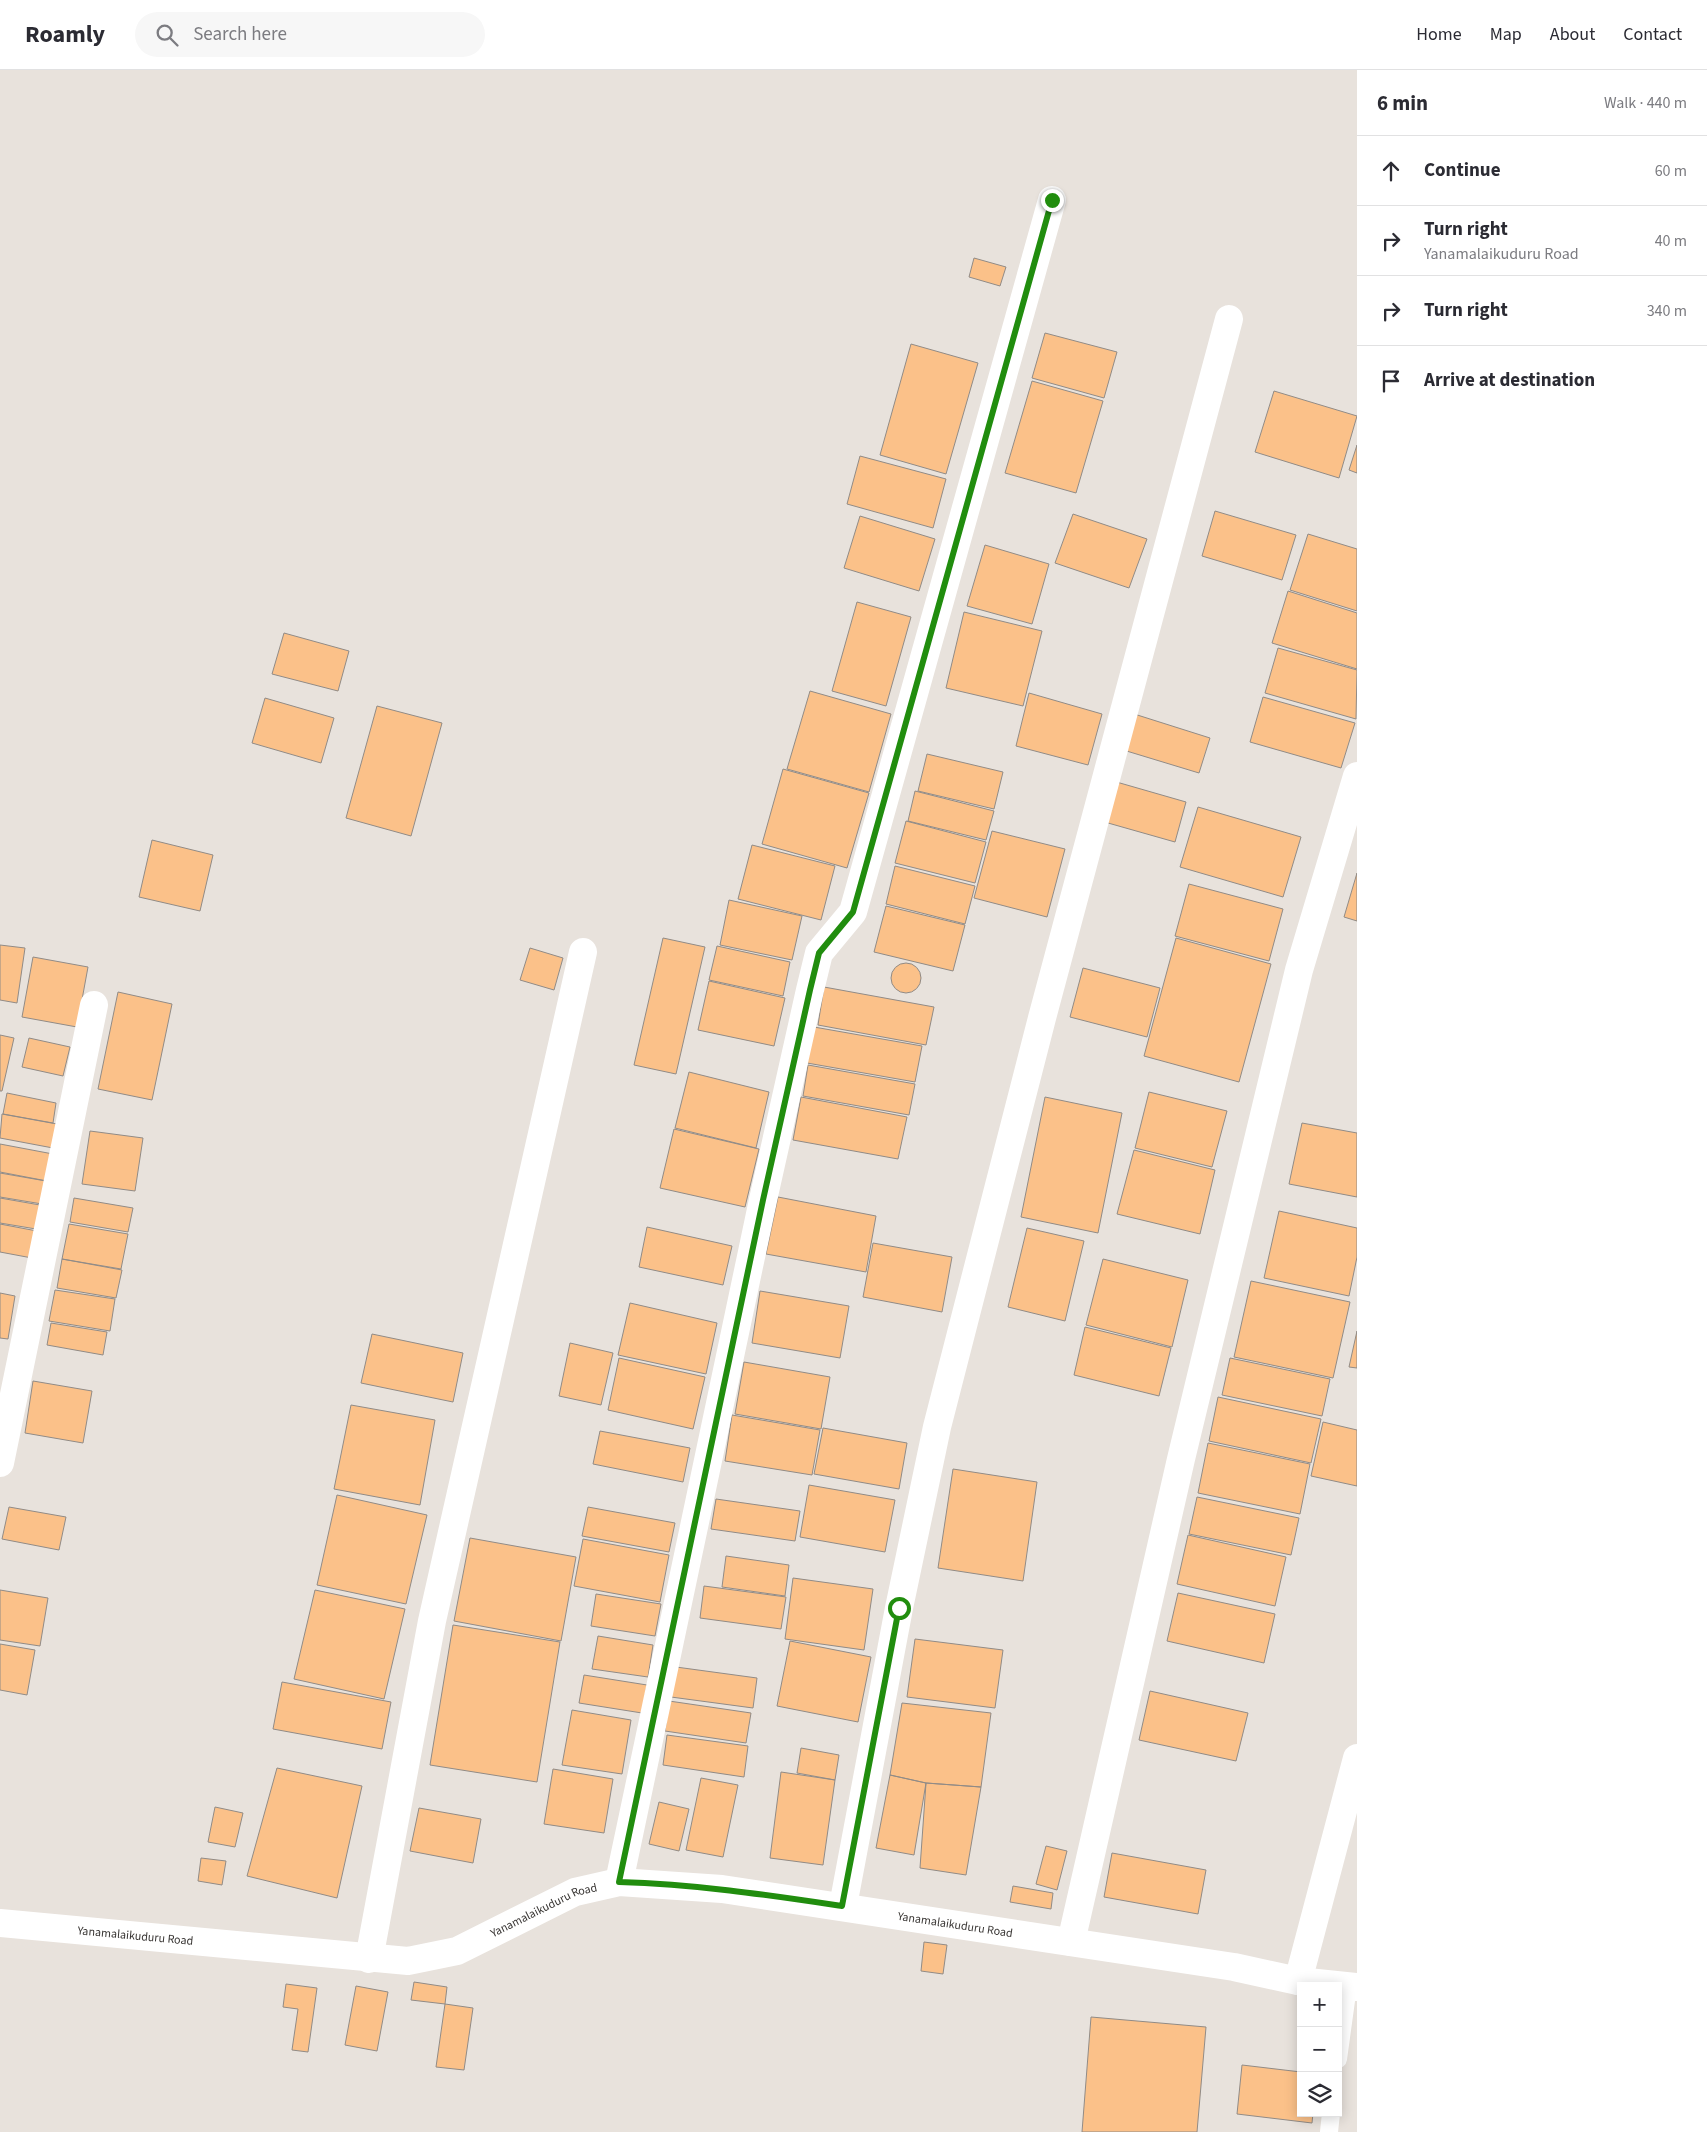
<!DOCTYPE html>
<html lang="en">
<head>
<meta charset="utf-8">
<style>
  :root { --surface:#fff; --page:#f7f7f7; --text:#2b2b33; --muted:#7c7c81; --line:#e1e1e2 }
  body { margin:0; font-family:"Source Sans 3",sans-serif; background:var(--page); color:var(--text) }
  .controls { position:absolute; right:15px; bottom:15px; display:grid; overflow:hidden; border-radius:0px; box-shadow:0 2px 12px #0003 }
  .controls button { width:45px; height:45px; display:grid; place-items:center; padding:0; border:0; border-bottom:1px solid var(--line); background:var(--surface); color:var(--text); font:25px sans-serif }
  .stop { position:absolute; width:15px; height:15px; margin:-11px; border:4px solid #218d0e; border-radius:50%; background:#fff }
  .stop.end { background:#218d0e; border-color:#fff; box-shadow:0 1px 5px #0008 }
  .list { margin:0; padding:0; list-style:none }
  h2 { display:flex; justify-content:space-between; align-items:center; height:65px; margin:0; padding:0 20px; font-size:21px }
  h2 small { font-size:16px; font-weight:400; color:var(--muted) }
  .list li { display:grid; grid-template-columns:32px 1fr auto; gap:15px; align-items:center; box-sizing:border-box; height:70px; padding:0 20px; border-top:1px solid var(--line) }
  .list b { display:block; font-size:19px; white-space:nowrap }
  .list p { margin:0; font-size:16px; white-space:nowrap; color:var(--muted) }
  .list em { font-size:16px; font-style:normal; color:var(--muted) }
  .icon { flex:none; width:28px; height:28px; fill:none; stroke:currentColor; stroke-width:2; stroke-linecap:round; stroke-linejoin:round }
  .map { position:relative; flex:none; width:1357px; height:2062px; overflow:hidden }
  header { display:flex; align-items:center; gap:30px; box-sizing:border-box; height:70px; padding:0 25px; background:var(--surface); border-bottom:1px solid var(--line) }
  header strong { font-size:24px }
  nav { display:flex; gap:28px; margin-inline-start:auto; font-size:18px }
  .search { width:350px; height:45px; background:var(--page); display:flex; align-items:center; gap:12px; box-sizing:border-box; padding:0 18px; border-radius:28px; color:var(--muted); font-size:19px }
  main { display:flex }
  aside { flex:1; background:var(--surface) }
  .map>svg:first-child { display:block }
  .building { fill:#fbc189; stroke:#918b86 }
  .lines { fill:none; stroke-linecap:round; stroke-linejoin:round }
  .service { stroke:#fff; stroke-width:18 }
  .minor { stroke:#fff; stroke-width:28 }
  .tertiary { stroke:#fff; stroke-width:28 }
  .route { stroke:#218d0e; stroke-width:6 }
  .labels { text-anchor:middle; stroke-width:4.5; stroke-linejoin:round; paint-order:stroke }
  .street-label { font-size:12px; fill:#383533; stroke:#e8e2dc }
</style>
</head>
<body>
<header>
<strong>Roamly</strong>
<div class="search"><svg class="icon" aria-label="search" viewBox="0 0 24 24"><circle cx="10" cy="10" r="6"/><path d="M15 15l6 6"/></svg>Search here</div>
<nav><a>Home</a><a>Map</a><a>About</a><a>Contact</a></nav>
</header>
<main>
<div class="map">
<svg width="1357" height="2062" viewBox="0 0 1357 2062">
  <rect width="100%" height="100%" fill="#e8e2dc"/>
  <path class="building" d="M 974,188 L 1006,197 L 1000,216 L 969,207 Z
    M 1045,263 L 1117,282 L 1104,328 L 1032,308 Z
    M 911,274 L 978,293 L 946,404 L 880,385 Z
    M 1032,311 L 1103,331 L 1076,423 L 1005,403 Z
    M 1274,321 L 1357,346 L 1339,408 L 1255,382 Z
    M 1357,375 L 1357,403 L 1349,400 Z
    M 860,386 L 946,409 L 933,458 L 847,434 Z
    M 1215,441 L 1296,465 L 1282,510 L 1202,486 Z
    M 1073,444 L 1147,469 L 1129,518 L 1055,493 Z
    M 860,446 L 935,469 L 919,521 L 844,498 Z
    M 1308,464 L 1357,479 L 1357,541 L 1290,520 Z
    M 985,475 L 1049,494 L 1032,554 L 967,536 Z
    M 1288,521 L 1357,543 L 1357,599 L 1272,573 Z
    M 857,532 L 911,547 L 886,636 L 832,621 Z
    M 964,542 L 1042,561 L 1023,636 L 946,618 Z
    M 284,563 L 349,581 L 338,621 L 272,604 Z
    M 1278,578 L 1357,600 L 1356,649 L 1265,623 Z
    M 810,621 L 891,644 L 869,722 L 787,699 Z
    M 1029,623 L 1102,644 L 1088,695 L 1016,676 Z
    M 1263,627 L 1355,653 L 1341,698 L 1250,672 Z
    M 265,628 L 334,648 L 321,693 L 252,673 Z
    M 377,636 L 442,653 L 411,766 L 346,748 Z
    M 1131,643 L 1210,668 L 1199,703 L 1120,679 Z
    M 927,684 L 1003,702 L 994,739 L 918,721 Z
    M 783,699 L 869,723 L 847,798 L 762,774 Z
    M 1113,711 L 1186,732 L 1175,772 L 1101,751 Z
    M 915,721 L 994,741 L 986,770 L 908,751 Z
    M 1198,737 L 1301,767 L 1283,827 L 1180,797 Z
    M 906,751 L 986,772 L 975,813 L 895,793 Z
    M 992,761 L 1065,779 L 1047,847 L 974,828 Z
    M 152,770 L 213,785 L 200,841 L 139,827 Z
    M 752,775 L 835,796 L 821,850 L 738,829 Z
    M 895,796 L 975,816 L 965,854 L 886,834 Z
    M 1357,803 L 1357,851 L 1344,847 Z
    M 1189,814 L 1283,839 L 1269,891 L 1175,866 Z
    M 729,830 L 802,846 L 792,890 L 720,875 Z
    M 886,836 L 965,855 L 953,901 L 874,882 Z
    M 663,868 L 705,877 L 676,1004 L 634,995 Z
    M 1176,868 L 1271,894 L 1239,1012 L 1144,986 Z
    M 0,875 L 25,878 L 17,933 L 0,930 Z
    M 717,876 L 790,892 L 783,926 L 709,910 Z
    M 530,878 L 563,888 L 554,920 L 520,910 Z
    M 33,887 L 88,897 L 77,957 L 22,947 Z
    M891 908a15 15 0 1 1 30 0a15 15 0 1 1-30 0Z
    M 1083,898 L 1160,918 L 1147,967 L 1070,947 Z
    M 709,911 L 785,928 L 774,976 L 698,960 Z
    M 824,917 L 934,937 L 926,975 L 818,955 Z
    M 118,922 L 172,934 L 152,1030 L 98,1019 Z
    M 814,957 L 922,976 L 915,1012 L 807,993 Z
    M 0,965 L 14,968 L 2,1021 L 0,1021 Z
    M 29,968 L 70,977 L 63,1006 L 22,997 Z
    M 808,995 L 915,1014 L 909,1045 L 803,1026 Z
    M 689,1002 L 769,1022 L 756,1078 L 675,1058 Z
    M 1149,1022 L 1227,1041 L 1212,1097 L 1135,1078 Z
    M 7,1023 L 56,1033 L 53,1053 L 3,1044 Z
    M 801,1027 L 907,1047 L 898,1089 L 793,1070 Z
    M 1045,1027 L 1122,1043 L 1098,1163 L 1021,1147 Z
    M 2,1044 L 57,1054 L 53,1078 L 0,1068 Z
    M 1302,1053 L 1357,1063 L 1357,1127 L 1289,1114 Z
    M 674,1059 L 759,1079 L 745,1137 L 660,1118 Z
    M 90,1061 L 143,1068 L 135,1121 L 82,1114 Z
    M 0,1074 L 53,1084 L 47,1111 L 0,1102 Z
    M 1134,1080 L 1215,1100 L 1200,1164 L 1117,1144 Z
    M 0,1103 L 46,1111 L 42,1134 L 0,1127 Z
    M 778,1127 L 876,1146 L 866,1202 L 766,1184 Z
    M 0,1128 L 40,1135 L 36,1159 L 0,1153 Z
    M 74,1128 L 133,1138 L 128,1162 L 70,1152 Z
    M 1279,1141 L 1357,1158 L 1357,1187 L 1349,1226 L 1264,1208 Z
    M 0,1154 L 37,1161 L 32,1188 L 0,1182 Z
    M 69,1154 L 128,1164 L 121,1199 L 62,1189 Z
    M 647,1157 L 732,1176 L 723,1215 L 639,1197 Z
    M 1027,1158 L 1084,1171 L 1065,1251 L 1008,1237 Z
    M 873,1173 L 952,1187 L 942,1242 L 863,1227 Z
    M 62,1189 L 122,1200 L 116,1228 L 57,1218 Z
    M 1103,1189 L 1188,1210 L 1172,1277 L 1086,1255 Z
    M 1251,1211 L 1350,1232 L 1333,1308 L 1234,1287 Z
    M 55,1220 L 115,1229 L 110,1261 L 49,1251 Z
    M 760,1221 L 849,1236 L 840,1288 L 752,1273 Z
    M 0,1223 L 15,1226 L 8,1269 L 0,1268 Z
    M 630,1233 L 717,1253 L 706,1304 L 618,1285 Z
    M 51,1253 L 107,1262 L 103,1285 L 47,1275 Z
    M 1085,1257 L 1171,1278 L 1159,1326 L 1074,1305 Z
    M 1357,1261 L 1357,1298 L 1349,1297 Z
    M 372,1264 L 463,1283 L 453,1332 L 361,1313 Z
    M 570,1273 L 613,1283 L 601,1335 L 559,1326 Z
    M 619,1288 L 705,1307 L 693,1359 L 608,1340 Z
    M 1230,1288 L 1330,1309 L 1322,1346 L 1222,1325 Z
    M 744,1292 L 830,1307 L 821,1359 L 735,1344 Z
    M 33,1311 L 92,1321 L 83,1373 L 25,1363 Z
    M 1218,1327 L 1321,1349 L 1311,1393 L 1209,1371 Z
    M 351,1335 L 435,1350 L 420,1435 L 334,1419 Z
    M 732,1345 L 820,1360 L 812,1405 L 725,1391 Z
    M 1323,1352 L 1357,1360 L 1357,1416 L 1311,1406 Z
    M 823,1358 L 907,1373 L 899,1419 L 814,1404 Z
    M 600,1361 L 690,1378 L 683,1412 L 593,1394 Z
    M 1208,1373 L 1310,1394 L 1300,1444 L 1198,1423 Z
    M 953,1399 L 1037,1412 L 1023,1511 L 938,1498 Z
    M 809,1415 L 895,1430 L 885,1482 L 800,1467 Z
    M 337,1425 L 427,1445 L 406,1534 L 317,1515 Z
    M 1197,1427 L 1299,1448 L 1291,1485 L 1189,1464 Z
    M 716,1429 L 800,1441 L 795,1471 L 711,1459 Z
    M 9,1437 L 66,1447 L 59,1480 L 2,1469 Z
    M 588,1437 L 675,1453 L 669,1482 L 582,1466 Z
    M 1188,1465 L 1286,1487 L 1275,1536 L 1177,1514 Z
    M 470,1468 L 576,1487 L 561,1571 L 454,1551 Z
    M 583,1469 L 669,1485 L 660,1532 L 574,1516 Z
    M 726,1486 L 789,1495 L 785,1526 L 722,1517 Z
    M 793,1508 L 873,1519 L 864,1580 L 785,1569 Z
    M 704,1516 L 786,1527 L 781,1559 L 700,1548 Z
    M 0,1520 L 48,1528 L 40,1576 L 0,1570 Z
    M 315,1520 L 405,1539 L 384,1629 L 294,1609 Z
    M 1178,1523 L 1275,1544 L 1264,1593 L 1167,1571 Z
    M 596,1524 L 661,1534 L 655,1566 L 591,1556 Z
    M 453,1555 L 560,1572 L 537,1712 L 430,1695 Z
    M 598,1566 L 653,1575 L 648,1607 L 592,1599 Z
    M 915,1569 L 1003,1580 L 995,1638 L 907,1627 Z
    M 790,1571 L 871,1587 L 858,1652 L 777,1636 Z
    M 0,1574 L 35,1580 L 27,1625 L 0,1620 Z
    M 676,1597 L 757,1608 L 753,1638 L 671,1627 Z
    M 584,1605 L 647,1615 L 642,1643 L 579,1633 Z
    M 282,1612 L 391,1632 L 382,1679 L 273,1659 Z
    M 1150,1621 L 1248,1643 L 1236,1691 L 1139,1670 Z
    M 669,1631 L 751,1643 L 746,1673 L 665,1661 Z
    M 902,1633 L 991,1643 L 981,1717 L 926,1713 L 890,1705 Z
    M 572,1640 L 631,1650 L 622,1704 L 562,1695 Z
    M 667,1665 L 748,1676 L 744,1707 L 663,1695 Z
    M 801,1678 L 839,1685 L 835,1710 L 797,1703 Z
    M 277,1698 L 362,1716 L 337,1828 L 247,1806 Z
    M 553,1699 L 613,1709 L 604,1763 L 544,1754 Z
    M 781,1702 L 835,1710 L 823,1795 L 770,1788 Z
    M 890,1705 L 926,1713 L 914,1785 L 876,1778 Z
    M 701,1708 L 738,1715 L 723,1787 L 686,1780 Z
    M 926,1713 L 981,1717 L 966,1805 L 920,1798 Z
    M 659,1732 L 689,1739 L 679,1781 L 649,1774 Z
    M 215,1737 L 243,1743 L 235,1777 L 208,1772 Z
    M 419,1738 L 481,1749 L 473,1793 L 410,1781 Z
    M 1046,1776 L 1067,1781 L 1057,1820 L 1036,1814 Z
    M 1112,1783 L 1206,1800 L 1198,1844 L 1104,1827 Z
    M 201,1788 L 226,1791 L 222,1815 L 198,1811 Z
    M 1013,1816 L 1053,1823 L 1051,1839 L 1010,1832 Z
    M 924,1872 L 947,1875 L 943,1904 L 921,1901 Z
    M 414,1912 L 447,1917 L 445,1934 L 411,1930 Z
    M 286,1914 L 317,1918 L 308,1982 L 292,1980 L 298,1939 L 283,1937 Z
    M 356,1916 L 388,1922 L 377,1981 L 345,1975 Z
    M 445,1934 L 473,1938 L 464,2000 L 436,1997 Z
    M 1091,1947 L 1206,1957 L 1197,2062 L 1082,2062 Z
    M 1242,1995 L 1301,2002 L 1301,2043 L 1313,2043 L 1312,2053 L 1237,2044 Z"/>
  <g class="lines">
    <path class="service" d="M 1338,1989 L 1348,1916
      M 1329,2062 L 1331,2043"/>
    <path class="minor" d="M 0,1393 L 94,935
      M 619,1812 L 763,1130 L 810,920 L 819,883 L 853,842 L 1052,130
      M 843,1836 L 899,1538 L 937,1357 L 1042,948 L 1229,249
      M 1071,1872 L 1181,1389 L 1299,900 L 1357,706
      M 369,1889 L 432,1551 L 583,882
      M 1298,1911 L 1357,1688"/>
    <path class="tertiary" id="s1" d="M 0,1853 L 408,1891 L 457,1881 L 575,1822 L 619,1812 L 722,1819 L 1234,1897 L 1298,1911 L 1357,1917"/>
  </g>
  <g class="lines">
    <path class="route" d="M 899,1538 L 842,1836 C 768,1825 695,1814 619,1812 L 763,1130 L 810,920 L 819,883 L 853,842 L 1052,130"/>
  </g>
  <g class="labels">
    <g class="street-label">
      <text dy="4" stroke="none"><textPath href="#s1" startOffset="556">Yanamalaikuduru Road</textPath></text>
      <text dy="4" stroke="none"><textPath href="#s1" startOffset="976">Yanamalaikuduru Road</textPath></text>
      <text dy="4" stroke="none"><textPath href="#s1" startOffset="136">Yanamalaikuduru Road</textPath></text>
    </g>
  </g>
</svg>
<div class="controls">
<button>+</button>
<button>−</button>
<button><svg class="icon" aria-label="layers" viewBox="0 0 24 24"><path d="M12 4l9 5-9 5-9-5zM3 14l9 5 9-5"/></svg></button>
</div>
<div class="stop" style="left:899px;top:1538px"></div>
<div class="stop end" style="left:1052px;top:130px"></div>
</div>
<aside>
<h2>6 min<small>Walk · 440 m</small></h2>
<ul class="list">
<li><svg class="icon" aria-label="ahead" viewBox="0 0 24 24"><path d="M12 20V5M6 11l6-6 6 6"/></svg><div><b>Continue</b></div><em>60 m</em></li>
<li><svg class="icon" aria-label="right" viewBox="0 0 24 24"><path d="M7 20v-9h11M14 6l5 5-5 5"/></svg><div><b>Turn right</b><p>Yanamalaikuduru Road</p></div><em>40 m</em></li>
<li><svg class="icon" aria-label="right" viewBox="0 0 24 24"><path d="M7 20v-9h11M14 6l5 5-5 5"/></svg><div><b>Turn right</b></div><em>340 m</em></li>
<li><svg class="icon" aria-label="arrive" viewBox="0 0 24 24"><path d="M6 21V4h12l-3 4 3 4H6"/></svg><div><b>Arrive at destination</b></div></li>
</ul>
</aside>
</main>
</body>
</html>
